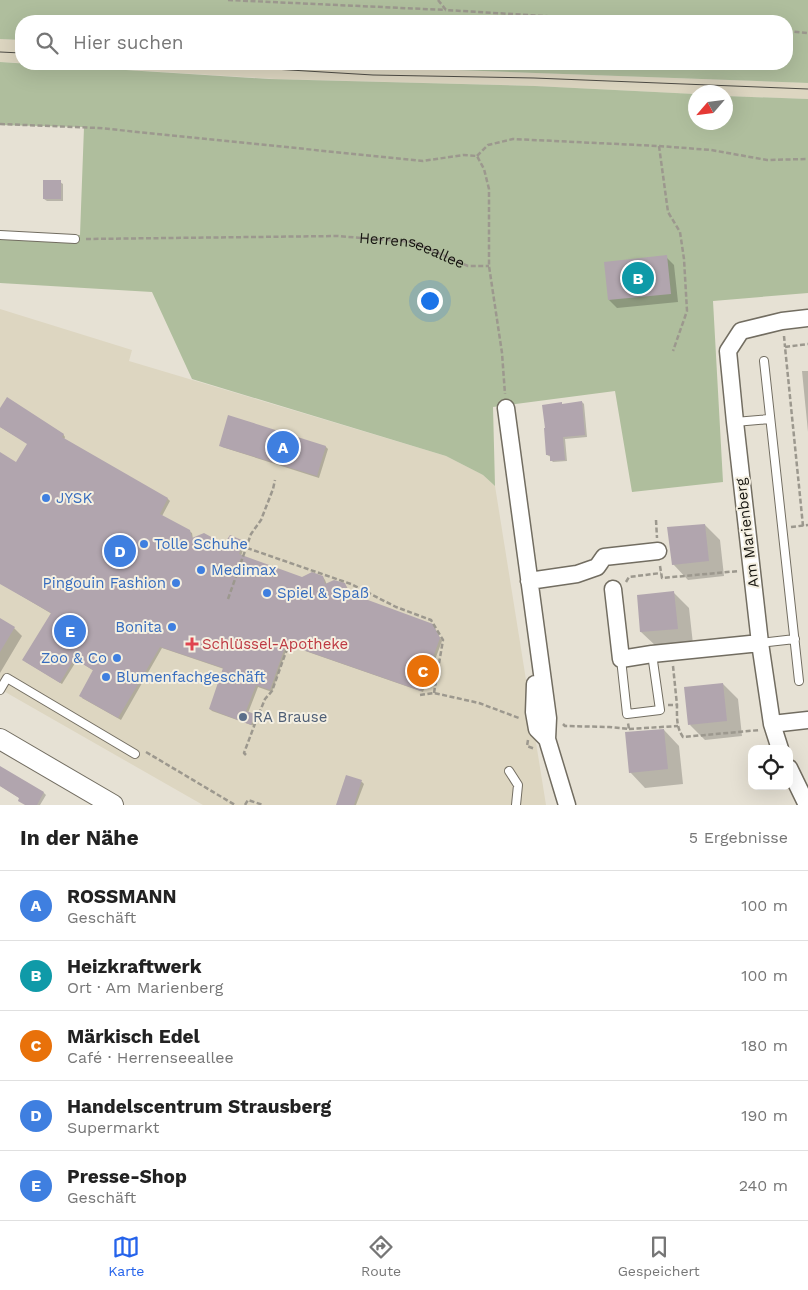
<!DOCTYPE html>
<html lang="de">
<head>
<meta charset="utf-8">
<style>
  :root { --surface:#fff; --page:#f2f2f2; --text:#222; --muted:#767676; --line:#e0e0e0; --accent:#2563eb }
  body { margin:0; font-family:"Work Sans",sans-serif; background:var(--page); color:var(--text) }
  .controls { position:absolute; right:15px; bottom:15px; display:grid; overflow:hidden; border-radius:10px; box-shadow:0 5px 20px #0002 }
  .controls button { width:45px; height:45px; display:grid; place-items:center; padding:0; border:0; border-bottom:1px solid var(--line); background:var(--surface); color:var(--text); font:25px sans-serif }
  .compass { position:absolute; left:688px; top:85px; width:45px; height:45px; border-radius:50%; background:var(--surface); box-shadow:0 5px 20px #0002; rotate:242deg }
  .you { position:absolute; left:429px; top:300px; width:18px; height:18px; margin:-12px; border:4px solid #fff; border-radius:50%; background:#1a73e8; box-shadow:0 0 0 8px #1a73e833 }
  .badge { display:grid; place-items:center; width:32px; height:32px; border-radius:50%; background:var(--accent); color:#fff; font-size:16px; font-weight:700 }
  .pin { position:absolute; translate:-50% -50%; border:2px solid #fff; box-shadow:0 1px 5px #0006 }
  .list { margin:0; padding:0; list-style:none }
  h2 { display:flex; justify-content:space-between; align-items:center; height:65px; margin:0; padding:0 20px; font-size:21px }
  h2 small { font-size:16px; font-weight:400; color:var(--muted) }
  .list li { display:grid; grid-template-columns:32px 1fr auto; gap:15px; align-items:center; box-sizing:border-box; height:70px; padding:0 20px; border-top:1px solid var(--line) }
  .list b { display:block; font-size:19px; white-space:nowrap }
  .list p { margin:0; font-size:16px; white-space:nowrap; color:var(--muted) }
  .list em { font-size:16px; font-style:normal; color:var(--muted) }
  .icon { flex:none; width:28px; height:28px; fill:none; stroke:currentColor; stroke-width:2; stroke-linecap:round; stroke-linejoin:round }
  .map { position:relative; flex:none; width:808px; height:805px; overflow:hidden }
  .search { position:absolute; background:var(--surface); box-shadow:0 5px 20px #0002; left:15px; right:15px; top:15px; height:55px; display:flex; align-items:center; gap:12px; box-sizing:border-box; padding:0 18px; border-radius:20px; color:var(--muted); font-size:19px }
  .sheet { height:415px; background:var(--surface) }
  nav { display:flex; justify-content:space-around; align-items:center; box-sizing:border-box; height:70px; border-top:1px solid var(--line); background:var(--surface); font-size:14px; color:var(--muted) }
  nav a { display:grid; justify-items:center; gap:2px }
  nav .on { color:var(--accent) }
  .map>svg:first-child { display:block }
  .built { fill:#ddd6c1 }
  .green { fill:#afbe9d }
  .shadow { fill:#0003 }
  .building { fill:#b1a5ae }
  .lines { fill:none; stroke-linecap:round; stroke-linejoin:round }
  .service-casing { stroke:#726d61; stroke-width:10 }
  .minor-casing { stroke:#726d61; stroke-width:19 }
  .tertiary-casing { stroke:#726d61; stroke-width:22 }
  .path { stroke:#9c988e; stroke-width:2.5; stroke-dasharray:5 2.5; stroke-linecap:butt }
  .service { stroke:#fff; stroke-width:8 }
  .minor { stroke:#fff; stroke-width:16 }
  .tertiary { stroke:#fff; stroke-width:20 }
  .tram { stroke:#4e4c45; stroke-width:1 }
  .shop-dot { fill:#3f7fe0; stroke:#f4efe1; stroke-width:2 }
  .health-dot { fill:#e0444e; stroke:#f4efe1; stroke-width:2 }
  .service-dot { fill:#5c6f8a; stroke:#f4efe1; stroke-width:2 }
  .labels { text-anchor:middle; stroke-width:4; stroke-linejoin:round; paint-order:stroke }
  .street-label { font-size:15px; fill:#15140f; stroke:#f4efe1 }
  .shop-label { font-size:15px; fill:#366cbe; stroke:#f4efe1; text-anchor:start }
  .health-label { font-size:15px; fill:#be3a42; stroke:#f4efe1; text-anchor:start }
  .service-label { font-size:15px; fill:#4e5e75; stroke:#f4efe1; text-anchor:start }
</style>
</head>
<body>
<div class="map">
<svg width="808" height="805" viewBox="0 0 808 805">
  <rect width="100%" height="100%" fill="#e6e1d4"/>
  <path class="built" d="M 0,39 L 21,40 L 21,63 L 0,62 Z
    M 32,64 L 337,64 L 375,67 L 808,83 L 808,99 L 726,96 L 726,92 L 696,92 L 695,94 L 535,86 L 276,79 Z
    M 0,309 L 132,350 L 129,361 L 446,456 L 483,475 L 495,486 L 546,805 L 203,805 L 0,689 Z"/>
  <path class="green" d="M 0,0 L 808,0 L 808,83 L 375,67 L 337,64 L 787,64 L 787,21 L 21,21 L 21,40 L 0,39 Z
    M 0,62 L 269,79 L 535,86 L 695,94 L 696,122 L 726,122 L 726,96 L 808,99 L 808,293 L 713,301 L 723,482 L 632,492 L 615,391 L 493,407 L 495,486 L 483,475 L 446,456 L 192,379 L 152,292 L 0,283 L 0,232 L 80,235 L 84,127 L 0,125 Z"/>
  <path class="shadow" d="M 60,182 L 63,184 L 63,201 L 47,201 L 44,199 Z
    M 666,257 L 674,265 L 678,302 L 617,308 L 609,300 Z
    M 802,371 L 808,371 L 808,432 Z
    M 582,402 L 584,404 L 587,437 L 565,439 L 567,461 L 553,462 L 551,460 L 551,457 L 547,455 L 561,403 L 563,405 Z
    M 0,411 L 63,434 L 65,437 L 64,440 L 168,499 L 170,501 L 162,516 L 189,531 L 192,533 L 193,539 L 225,546 L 243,542 L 245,544 L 241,556 L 302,578 L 323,577 L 325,580 L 327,585 L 344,584 L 347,587 L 350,595 L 432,625 L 442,641 L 423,692 L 288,645 L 272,692 L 258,687 L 248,713 L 254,715 L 257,717 L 254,726 L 212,711 L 210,709 L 224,669 L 162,648 L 121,720 L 82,698 L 94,671 L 77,660 L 62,684 L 26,662 L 52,614 L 0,583 L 0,453 L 17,464 L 29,444 L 0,427 Z
    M 229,417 L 326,447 L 328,449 L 319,478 L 222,447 L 220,445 Z
    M 705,525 L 720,540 L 724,576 L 688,580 L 673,564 Z
    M 673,592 L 689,608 L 693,644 L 657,647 L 641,632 L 638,596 Z
    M 0,620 L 14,628 L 22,636 L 0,673 Z
    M 723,684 L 738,699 L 742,736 L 705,740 L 690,725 Z
    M 664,730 L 679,746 L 683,784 L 645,788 L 630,772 Z
    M 0,767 L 44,793 L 46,795 L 40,805 L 26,805 L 21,799 L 0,786 Z
    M 347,776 L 362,782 L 364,784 L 356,805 L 339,805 Z"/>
  <path class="building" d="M 43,180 L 61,180 L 61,199 L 43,199 Z
    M 667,255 L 671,294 L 608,300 L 604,262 Z
    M 7,397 L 64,434 L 62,437 L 168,498 L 160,514 L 190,530 L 192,538 L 204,533 L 224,544 L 230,535 L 244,541 L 239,554 L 302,577 L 312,572 L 323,576 L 325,584 L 334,580 L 345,583 L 349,593 L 433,624 L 440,638 L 421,691 L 286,644 L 270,690 L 256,685 L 246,711 L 255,714 L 251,725 L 209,709 L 223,668 L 160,647 L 118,718 L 79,696 L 93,670 L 74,659 L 60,683 L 22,660 L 51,613 L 0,584 L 0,452 L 16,462 L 27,444 L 0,427 L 0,408 Z
    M 582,401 L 585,435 L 563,437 L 565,460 L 550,461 L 550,455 L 546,455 L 544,428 L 545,428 L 542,405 L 562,402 L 562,404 Z
    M 228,415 L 326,446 L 317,476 L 219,446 Z
    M 705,524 L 709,561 L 672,565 L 667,527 Z
    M 674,591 L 678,629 L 640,632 L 637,595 Z
    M 0,618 L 15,627 L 0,652 Z
    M 723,683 L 727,721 L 688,725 L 684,687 Z
    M 664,729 L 668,769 L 629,773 L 625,732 Z
    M 0,766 L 44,792 L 37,805 L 25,805 L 18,801 L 19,798 L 0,786 Z
    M 346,775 L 362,780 L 354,805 L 336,805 Z"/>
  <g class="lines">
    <g class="service-casing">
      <path id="service" d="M 0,235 L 75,239
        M 764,361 L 799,681
        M 735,422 L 769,419
        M 760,643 L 795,639
        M 621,659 L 627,714 L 660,710 L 652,654
        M 0,690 L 7,678 L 135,754
        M 509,771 L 518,785 L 516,805"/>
    </g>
    <g class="minor-casing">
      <path id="minor" d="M 506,408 L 548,718 L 547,739 L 567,805
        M 529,581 L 577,574 L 597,567 L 604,557 L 658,551
        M 613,589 L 621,659 L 652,654 L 760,643
        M 535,684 L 534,712 L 537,729 L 547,739
        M 772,724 L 808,720
        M 780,749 L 772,724 L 760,643 L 735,422 L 728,351 L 741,331 L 782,321 L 808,318
        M 789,768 L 807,805"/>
    </g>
    <g class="tertiary-casing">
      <path id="tertiary" d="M 0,739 L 113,805"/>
    </g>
    <g class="path">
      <path d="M 228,0 L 446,10"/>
      <path d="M 438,0 L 446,10 L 625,21"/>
      <path d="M 787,31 L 808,33"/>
      <path d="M 0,124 L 99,128 L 423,161 L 463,155 L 477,156 L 484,169 L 489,189 L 489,266 L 502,353 L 505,394"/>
      <path d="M 659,146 L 668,212 L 680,232 L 684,259 L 687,311 L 673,351"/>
      <path d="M 477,156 L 488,145 L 513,139 L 659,146 L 711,150 L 767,160 L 808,159"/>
      <path id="s1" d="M 86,239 L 337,236 L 413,242 L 468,266 L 489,266"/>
      <path d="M 784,336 L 785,347"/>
      <path d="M 656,520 L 657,538"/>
      <path d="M 803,526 L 785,347 L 808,344"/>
      <path d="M 791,527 L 808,525"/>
      <path d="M 247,548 L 351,584 L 396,607 L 431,620 L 443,640 L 434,693"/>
      <path d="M 660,566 L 662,578 L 739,571"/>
      <path d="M 626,582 L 629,577 L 661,573"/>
      <path d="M 228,599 L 251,534 L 261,520 L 273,489 L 275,480"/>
      <path d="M 673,666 L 677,705"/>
      <path d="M 420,695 L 434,693 L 479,703 L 519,718"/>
      <path d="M 668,705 L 677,705 C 677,716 676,727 683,737 L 760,730"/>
      <path d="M 256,721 L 265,699 L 272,691 L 287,649 L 270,643"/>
      <path d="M 563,724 L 565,726 L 609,727 L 629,729 L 628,723"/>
      <path d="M 629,729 L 678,726"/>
      <path d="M 528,740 L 527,746 L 535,749"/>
      <path d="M 146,752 L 235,805"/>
      <path d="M 246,755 L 244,753 L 256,721 L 253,720"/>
      <path d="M 245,805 L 248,800 L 263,805"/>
    </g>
    <use href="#service" class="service"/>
    <use href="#minor" class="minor"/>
    <use href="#tertiary" class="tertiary"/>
    <path class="tram" d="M 0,52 L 21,53
      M 190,64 L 373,75 L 534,78 L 808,89"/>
  </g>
  <g class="shop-dot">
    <circle cx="46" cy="498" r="5"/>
    <circle cx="144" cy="544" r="5"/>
    <circle cx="201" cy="570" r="5"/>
    <circle cx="176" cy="583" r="5"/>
    <circle cx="267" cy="593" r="5"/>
    <circle cx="172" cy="627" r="5"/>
    <circle cx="117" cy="658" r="5"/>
    <circle cx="106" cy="677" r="5"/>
  </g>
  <path class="health-dot" d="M189.5 636.5h5v5h5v5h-5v5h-5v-5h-5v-5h5z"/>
  <circle class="service-dot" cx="243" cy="717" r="5"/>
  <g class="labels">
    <g class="street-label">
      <text dy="5" stroke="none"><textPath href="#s1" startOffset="328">Herrenseeallee</textPath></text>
      <text transform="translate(747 533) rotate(-97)" y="5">Am Marienberg</text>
    </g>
    <g class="shop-label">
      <text x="56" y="503">JYSK</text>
      <text x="154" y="549">Tolle Schuhe</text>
      <text x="211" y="575">Medimax</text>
      <text x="166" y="588" text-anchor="end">Pingouin Fashion</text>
      <text x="277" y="598">Spiel &amp; Spaß</text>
      <text x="162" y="632" text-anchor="end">Bonita</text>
      <text x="107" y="663" text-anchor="end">Zoo &amp; Co</text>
      <text x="116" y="682">Blumenfachgeschäft</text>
    </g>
    <g class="health-label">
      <text x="202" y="649">Schlüssel-Apotheke</text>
    </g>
    <g class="service-label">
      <text x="253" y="722">RA Brause</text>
    </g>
  </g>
</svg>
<div class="controls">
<button><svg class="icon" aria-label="locate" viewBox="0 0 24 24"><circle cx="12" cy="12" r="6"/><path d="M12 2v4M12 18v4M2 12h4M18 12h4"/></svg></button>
</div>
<svg class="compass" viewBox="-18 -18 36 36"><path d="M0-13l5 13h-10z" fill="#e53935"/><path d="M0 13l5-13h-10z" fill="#767676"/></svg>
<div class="you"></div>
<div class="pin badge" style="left:283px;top:447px;background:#3f7fe0">A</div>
<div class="pin badge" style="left:638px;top:278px;background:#0f9aa8">B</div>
<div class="pin badge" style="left:423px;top:671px;background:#e8710a">C</div>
<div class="pin badge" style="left:120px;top:551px;background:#3f7fe0">D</div>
<div class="pin badge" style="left:70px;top:631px;background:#3f7fe0">E</div>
<div class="search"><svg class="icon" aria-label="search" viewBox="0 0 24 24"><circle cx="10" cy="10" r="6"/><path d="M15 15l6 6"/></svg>Hier suchen</div>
</div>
<section class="sheet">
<h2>In der Nähe<small>5 Ergebnisse</small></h2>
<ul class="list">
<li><span class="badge" style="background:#3f7fe0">A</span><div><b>ROSSMANN</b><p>Geschäft</p></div><em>100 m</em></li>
<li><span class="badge" style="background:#0f9aa8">B</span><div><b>Heizkraftwerk</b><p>Ort · Am Marienberg</p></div><em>100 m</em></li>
<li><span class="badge" style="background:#e8710a">C</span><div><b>Märkisch Edel</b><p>Café · Herrenseeallee</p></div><em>180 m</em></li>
<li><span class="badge" style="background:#3f7fe0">D</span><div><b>Handelscentrum Strausberg</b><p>Supermarkt</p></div><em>190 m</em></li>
<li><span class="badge" style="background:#3f7fe0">E</span><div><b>Presse-Shop</b><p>Geschäft</p></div><em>240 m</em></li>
</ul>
</section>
<nav>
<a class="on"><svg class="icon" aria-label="map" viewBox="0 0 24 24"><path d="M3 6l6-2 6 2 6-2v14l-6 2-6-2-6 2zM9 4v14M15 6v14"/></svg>Karte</a>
<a><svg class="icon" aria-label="directions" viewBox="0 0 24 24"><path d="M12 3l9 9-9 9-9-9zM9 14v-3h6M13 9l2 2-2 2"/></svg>Route</a>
<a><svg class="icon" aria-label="saved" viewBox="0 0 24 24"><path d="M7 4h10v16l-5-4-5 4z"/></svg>Gespeichert</a>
</nav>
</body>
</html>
